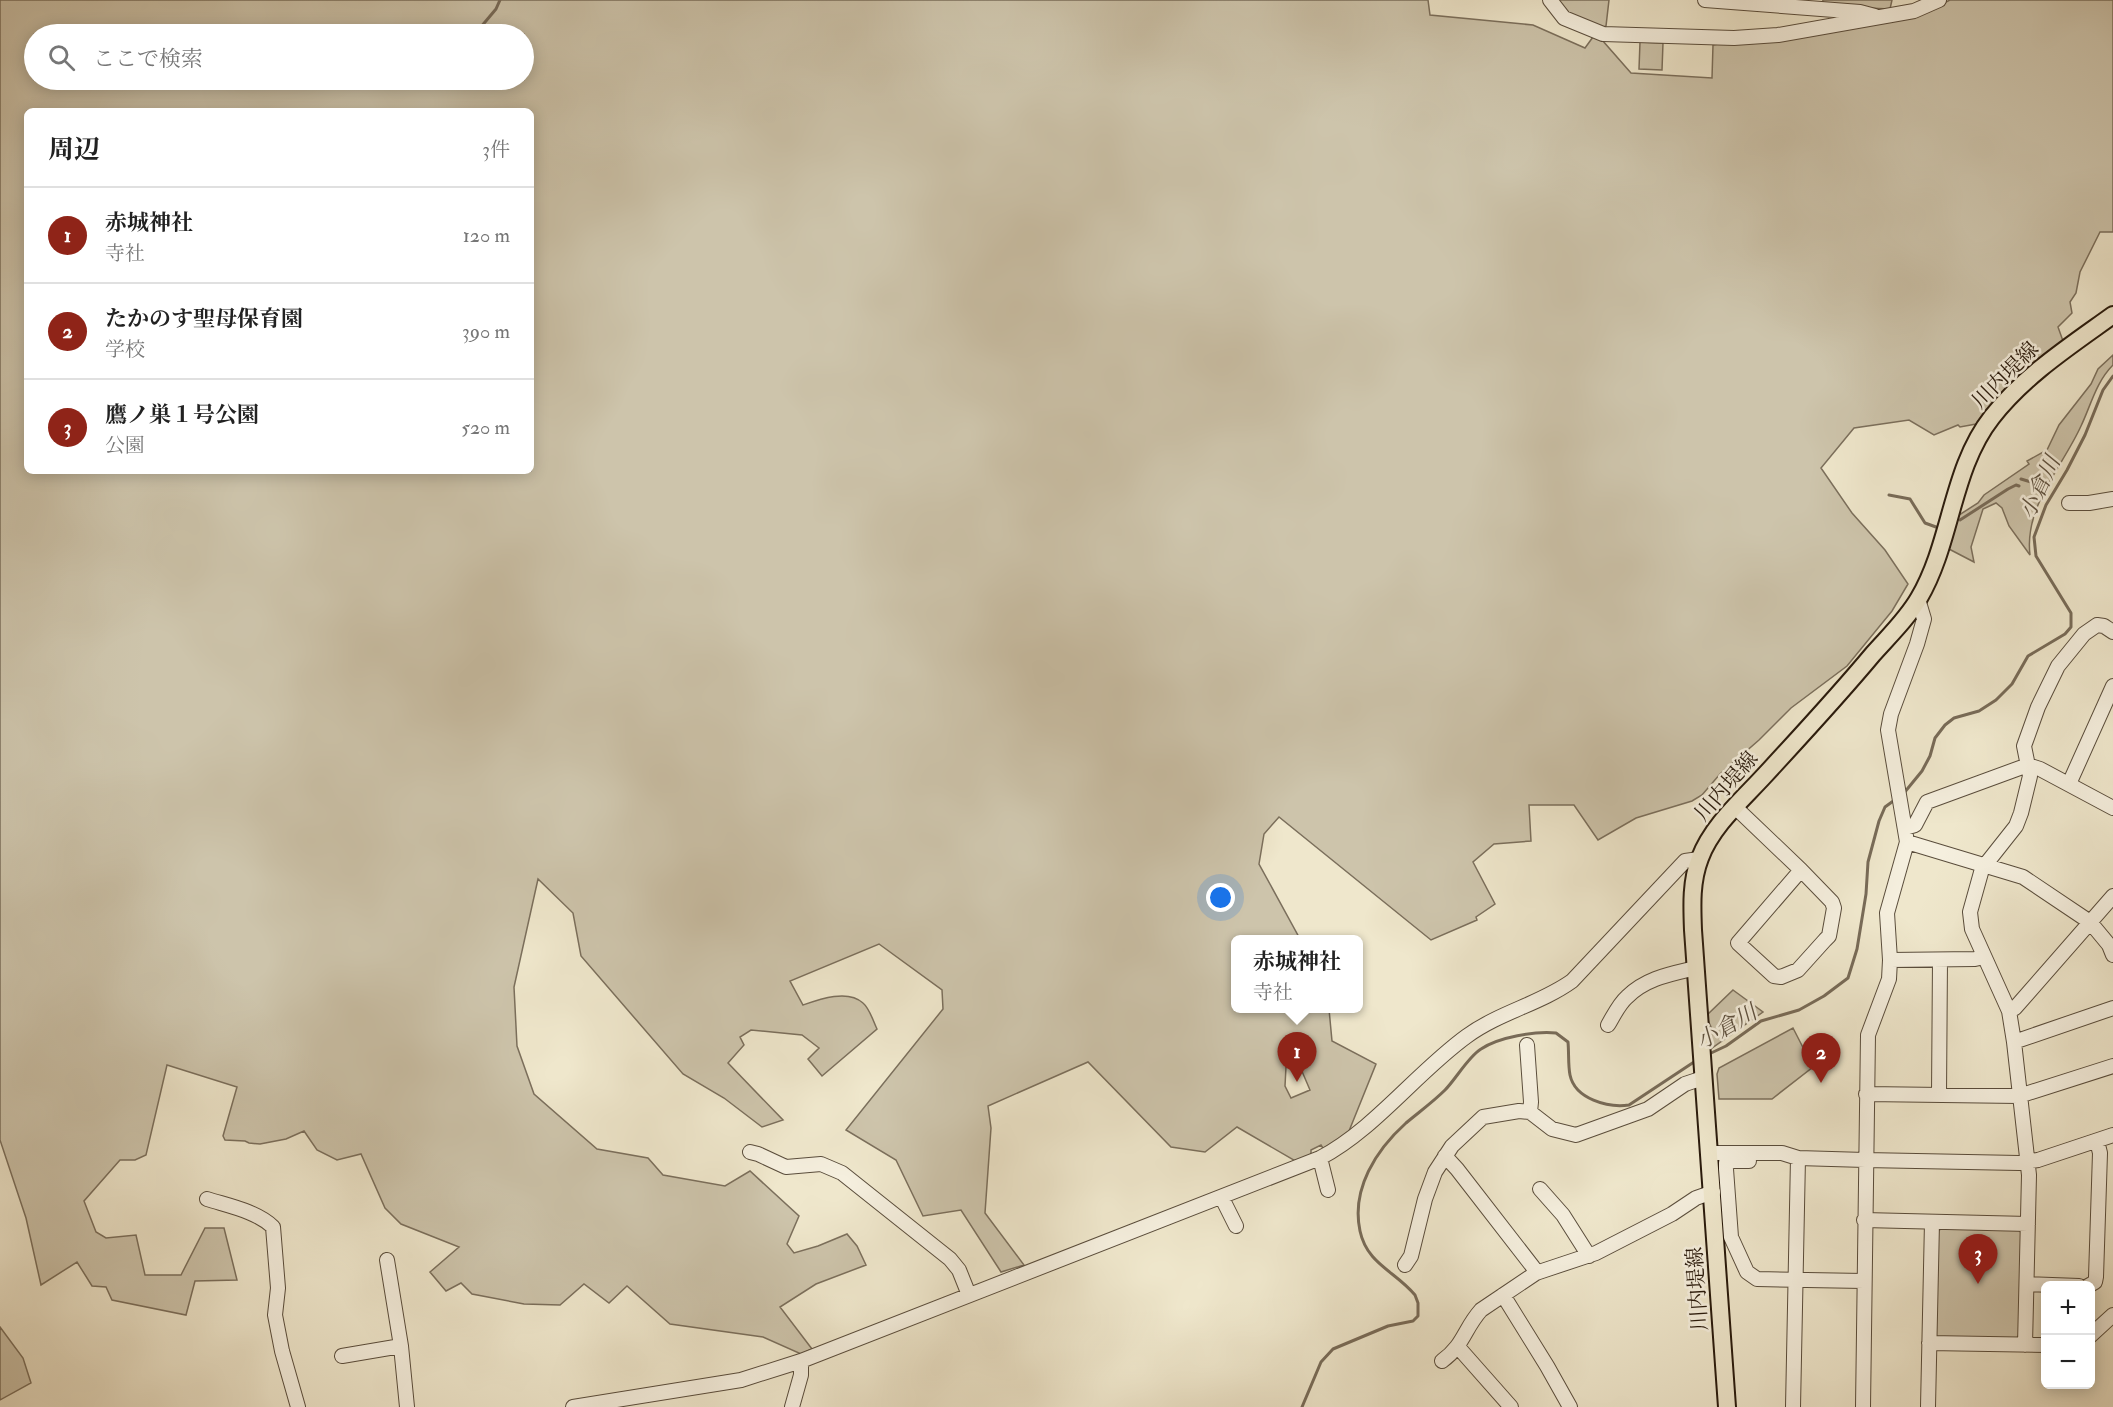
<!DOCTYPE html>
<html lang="ja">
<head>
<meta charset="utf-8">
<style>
  :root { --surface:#fff; --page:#f6f6f6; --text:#222; --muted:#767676; --line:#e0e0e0; --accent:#8f2418 }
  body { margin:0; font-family:"IM FELL Double Pica","Noto Serif JP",serif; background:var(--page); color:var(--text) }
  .controls { position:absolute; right:18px; bottom:18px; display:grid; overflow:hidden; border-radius:9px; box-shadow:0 3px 15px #0003 }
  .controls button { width:54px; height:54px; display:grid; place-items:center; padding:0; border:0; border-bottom:2px solid var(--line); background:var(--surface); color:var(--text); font:30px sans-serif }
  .you { position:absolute; left:1221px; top:898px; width:21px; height:21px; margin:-15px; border:4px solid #fff; border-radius:50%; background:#1a73e8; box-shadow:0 0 0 9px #1a73e833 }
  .badge { display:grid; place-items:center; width:39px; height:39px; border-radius:50%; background:var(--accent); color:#fff; font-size:20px; font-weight:700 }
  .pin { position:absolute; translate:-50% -50px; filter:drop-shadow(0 2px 3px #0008) }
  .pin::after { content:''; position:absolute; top:32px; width:21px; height:18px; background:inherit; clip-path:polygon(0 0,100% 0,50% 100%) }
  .popup { position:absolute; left:1231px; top:935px; width:132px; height:78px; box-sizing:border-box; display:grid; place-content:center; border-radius:9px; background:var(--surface); filter:drop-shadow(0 2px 4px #0005); font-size:20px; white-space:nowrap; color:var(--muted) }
  .popup b { font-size:22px; color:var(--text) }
  .popup::after { content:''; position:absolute; left:50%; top:100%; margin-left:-12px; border:12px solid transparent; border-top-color:var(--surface) }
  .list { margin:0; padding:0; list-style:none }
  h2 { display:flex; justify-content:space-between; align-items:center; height:78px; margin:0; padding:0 24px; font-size:26px }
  h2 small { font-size:20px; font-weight:400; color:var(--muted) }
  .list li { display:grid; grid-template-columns:39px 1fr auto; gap:18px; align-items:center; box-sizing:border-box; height:96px; padding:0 24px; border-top:2px solid var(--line) }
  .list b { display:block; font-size:22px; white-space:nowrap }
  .list p { margin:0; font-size:20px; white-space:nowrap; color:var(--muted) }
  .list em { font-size:20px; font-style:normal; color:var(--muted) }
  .icon { flex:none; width:33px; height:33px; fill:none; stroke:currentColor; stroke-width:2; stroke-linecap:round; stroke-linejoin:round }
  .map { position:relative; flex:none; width:2113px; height:1407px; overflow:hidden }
  .search { position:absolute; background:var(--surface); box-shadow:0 3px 15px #0003; left:24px; top:24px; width:510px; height:66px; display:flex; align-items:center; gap:15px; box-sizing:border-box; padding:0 21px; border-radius:33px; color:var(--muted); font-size:22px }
  .panel { position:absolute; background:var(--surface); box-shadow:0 3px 15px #0003; left:24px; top:108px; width:510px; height:366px; border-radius:9px }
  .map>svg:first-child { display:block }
  .green { fill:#cdc4ab; stroke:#7b6f5c; stroke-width:1.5; fill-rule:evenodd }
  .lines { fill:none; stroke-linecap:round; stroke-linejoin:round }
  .stream { stroke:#786b58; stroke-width:3 }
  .minor-casing { stroke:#5a4d3c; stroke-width:16 }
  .major-casing { stroke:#291a0c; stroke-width:20 }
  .minor { stroke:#f5efde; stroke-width:14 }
  .major { stroke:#efe7cc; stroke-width:16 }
  .labels { text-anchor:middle; stroke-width:5; stroke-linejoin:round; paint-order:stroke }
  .street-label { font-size:21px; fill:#291a0c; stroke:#f5efde }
  .water-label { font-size:22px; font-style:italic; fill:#5d503f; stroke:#f5efde }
</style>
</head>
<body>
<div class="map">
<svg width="2113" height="1407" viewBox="0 0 2113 1407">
  <rect width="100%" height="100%" fill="#efe7cc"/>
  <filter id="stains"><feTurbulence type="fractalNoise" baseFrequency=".00333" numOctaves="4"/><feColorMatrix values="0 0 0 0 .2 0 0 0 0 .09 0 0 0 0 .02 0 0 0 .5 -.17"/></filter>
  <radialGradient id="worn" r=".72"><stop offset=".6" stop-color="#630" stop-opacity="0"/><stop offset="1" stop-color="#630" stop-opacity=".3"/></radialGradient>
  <path class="green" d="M 0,0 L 1428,0 L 1430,15 L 1533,25 L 1585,48 L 1593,37 L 1602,40 L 1631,73 L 1712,78 L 1713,45 L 1718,44 L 1760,43 L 1919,15 L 1950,0 L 2113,0 L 2113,232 L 2100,232 L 2080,272 L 2076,293 L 2070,302 L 2072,313 L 2058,327 L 2063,341 L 1992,404 L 1976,424 L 1960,427 L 1958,425 L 1934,435 L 1909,420 L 1854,428 L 1821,468 L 1852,513 L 1885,550 L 1908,584 L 1892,611 L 1847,666 L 1791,708 L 1759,740 L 1720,774 L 1702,795 L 1692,801 L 1636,818 L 1598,840 L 1574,805 L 1529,805 L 1531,841 L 1494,844 L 1473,862 L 1495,904 L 1476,917 L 1477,920 L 1431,940 L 1279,817 L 1264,834 L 1259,864 L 1300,939 L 1236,940 L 1236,1008 L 1329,1009 L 1332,1041 L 1376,1064 L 1349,1131 L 1324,1150 L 1321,1145 L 1311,1150 L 1311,1156 L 1297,1162 L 1237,1127 L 1205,1152 L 1171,1147 L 1088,1062 L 988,1106 L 991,1128 L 985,1213 L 1024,1265 L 1001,1272 L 961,1210 L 923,1216 L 896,1160 L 846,1130 L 943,1009 L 942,990 L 879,944 L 790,981 L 803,1005 C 820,999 848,989 863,1003 C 870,1009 873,1021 877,1029 L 822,1076 L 808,1059 L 819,1048 L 802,1035 L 751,1030 L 740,1037 L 744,1045 L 728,1063 L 783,1120 L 762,1127 L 724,1098 L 683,1074 L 581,956 L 573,913 L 538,879 L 514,987 L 517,1046 L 534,1094 L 597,1149 L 648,1158 L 663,1175 L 725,1186 L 750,1171 L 799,1216 L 787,1244 L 794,1253 L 818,1246 L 847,1234 L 857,1246 L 866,1265 L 816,1284 L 780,1307 L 812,1349 L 801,1354 L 763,1337 L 670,1324 L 627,1286 L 609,1303 L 584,1284 L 560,1305 L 524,1304 L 472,1294 L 461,1283 L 446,1291 L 430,1272 L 459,1247 L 401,1224 L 385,1208 L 361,1154 L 337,1160 L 317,1150 L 304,1131 L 286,1139 L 260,1144 L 249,1143 L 245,1141 L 225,1140 L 223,1136 L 237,1087 L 167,1065 L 146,1155 L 135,1160 L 120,1160 L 84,1201 L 96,1232 L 106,1238 L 136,1235 L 145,1275 L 181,1275 L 205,1228 L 224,1228 L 237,1280 L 195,1281 L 186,1315 L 112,1300 L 106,1287 L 92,1286 L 77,1262 L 41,1285 L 26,1218 L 0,1140 ZM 34,34 L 524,34 L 524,80 L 34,80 ZM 27,111 L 531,111 L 531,471 L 27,471 ZM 1298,1062 L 1310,1090 L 1291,1098 L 1285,1086 L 1286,1067 Z
    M 1556,0 L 1609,0 L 1606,26 L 1600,29 L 1566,15 Z
    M 1823,0 L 1892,0 L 1890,9 L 1822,6 Z
    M 1640,42 L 1663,43 L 1662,70 L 1639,69 Z
    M 2113,355 L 2113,365 C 2096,382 2091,405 2081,426 C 2062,468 2024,506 2030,555 L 2009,526 L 2002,508 L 1996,503 L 1983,509 L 1971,547 L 1974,562 L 1949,549 L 1959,515 L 1978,503 L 1984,495 L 2029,464 L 2027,461 L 2047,450 L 2059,425 L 2091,384 L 2098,369 Z
    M 1733,990 L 1763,1012 L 1712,1048 L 1711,1027 L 1706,1016 Z
    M 1793,1028 L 1813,1067 L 1772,1099 L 1719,1099 L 1717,1074 L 1719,1068 Z
    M 1943,1227 L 2018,1229 L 2023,1235 L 2019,1335 L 2015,1340 L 1939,1339 L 1933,1333 L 1936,1233 Z
    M 0,1327 L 23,1358 L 31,1383 L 0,1400 Z"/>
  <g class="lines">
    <path class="stream" d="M 475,34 L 496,9 L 500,0
      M 2021,479 L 2041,485
      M 1889,495 L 1910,499 L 1925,523 L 1936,527
      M 1960,520 L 2008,489 L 2016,485 L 2019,486
      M 1904,793 L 1922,771 L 1930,756 L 1935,738 L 1945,725 L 1954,718 L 1979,711 L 1996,700 L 2012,684 L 2028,656 L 2065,634 L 2071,627 L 2071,613 L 2036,556 L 2034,537 L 2046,505 L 2067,470 L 2085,435 L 2103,390 L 2113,376
      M 1709,1054 L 1726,1046 L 1761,1021 L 1799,1010 L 1824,996 L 1848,978 L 1857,949 L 1866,894 L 1868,862 L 1879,821 L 1885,807 L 1896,799
      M 1302,1407 L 1321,1362 L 1333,1349 L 1388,1326 L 1413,1321 L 1418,1316 L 1418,1303 L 1415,1295 C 1395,1271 1367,1264 1360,1231 C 1351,1189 1376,1150 1406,1123 C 1419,1112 1433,1102 1445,1090 C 1456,1079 1468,1057 1481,1049 C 1499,1037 1535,1031 1556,1033 L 1568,1042 C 1569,1053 1568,1065 1570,1075 C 1575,1099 1608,1108 1629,1105 L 1697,1060"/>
    <g class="minor-casing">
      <path id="minor" d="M 1550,0 L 1564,18 L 1603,34 L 1734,38 L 1778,35 L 1914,11 L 1939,0
        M 1705,0 L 1860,12 L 1875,16
        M 2069,503 L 2089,503 L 2113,499
        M 2069,784 L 2113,686
        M 1735,807 L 1801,870
        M 1905,828 L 1915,825 L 1927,802 L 2028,765 L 2040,769 L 2113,808
        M 1907,842 L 2023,877 L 2090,922 L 2109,945 L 2113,955
        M 1801,870 L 1832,902 L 1834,908 L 1829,936 L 1825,940 L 1798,970 L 1781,977 L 1774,976 L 1738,943 Z
        M 1890,960 L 1975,959 L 1984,957
        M 2009,1011 L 2015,1008 L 2113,896
        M 1608,1025 C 1614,1015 1619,1004 1627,997 C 1646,978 1671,974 1696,968
        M 2014,1042 L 2113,1008
        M 1527,1045 L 1531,1102 L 1530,1112
        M 1866,1094 L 2019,1096 L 2113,1066
        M 1939,1095 L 1940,960
        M 750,1152 L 758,1154 L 786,1167 L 821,1164 L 842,1173 L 950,1259 L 959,1270 L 969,1295
        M 1709,1153 L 1782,1153 L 1798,1158 L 1865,1160 L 2019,1163 L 2038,1160 L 2113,1135
        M 1445,1156 L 1457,1169 L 1533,1267 L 1536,1273
        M 1320,1158 L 1328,1190
        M 1749,1161 L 1733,1161 L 1726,1163 L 1726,1169 L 1731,1237 L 1747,1272 L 1757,1279 L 1864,1281
        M 1540,1189 L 1563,1215 L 1589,1256
        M 1222,1198 L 1236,1226
        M 207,1199 C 229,1206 256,1211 273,1227 L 278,1288 L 275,1315 L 282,1351 L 298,1407
        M 1864,1220 L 2028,1224
        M 387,1260 L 401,1346 L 407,1407
        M 1405,1265 L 1411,1256 L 1425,1199 L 1435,1172 L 1452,1146 L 1483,1117 L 1519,1111 L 1530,1112 L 1552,1129 L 1576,1135 L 1648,1109 L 1685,1084 L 1703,1078
        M 2027,1284 L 2079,1286
        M 2088,1286 L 2095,1282 L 2096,1277 L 2100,1153 L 2097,1141
        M 1503,1295 L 1547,1366 L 1570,1407
        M 2090,1336 L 2113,1315
        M 1929,1343 L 2046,1345
        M 2025,1345 L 2029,1175 L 2014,1042 L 2009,1011 L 1972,929 L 1970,912 L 1982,869 L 2016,826 L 2021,813 L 2030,776 L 2024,746 L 2038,707 L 2058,666 L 2084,634 L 2097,625 L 2104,626 L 2113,632
        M 1458,1347 L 1511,1407
        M 342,1356 L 401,1346
        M 1442,1361 C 1464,1345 1464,1329 1481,1310 L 1536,1273 L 1596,1253 L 1672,1214 L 1696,1198 L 1713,1192
        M 573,1407 L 741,1380 L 801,1361 L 1320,1158 C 1375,1129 1417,1072 1467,1036 C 1500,1012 1540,1004 1572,981 L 1685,861 L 1699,859
        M 792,1407 L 801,1375 L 801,1361
        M 1793,1407 L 1798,1158
        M 1863,1407 L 1868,1035 L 1889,979 L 1890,960 L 1887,913 L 1907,842 L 1888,730 L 1891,714 L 1917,644 L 1924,619 L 1918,599
        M 1928,1407 L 1932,1222"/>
    </g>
    <g class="major-casing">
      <path id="major" d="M 1727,1407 L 1693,930 C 1692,905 1691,881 1700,858 C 1712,826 1741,801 1764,776 C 1801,736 1838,696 1873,654 C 1889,636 1907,619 1919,598 C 1952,542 1951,469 1992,417 C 2025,375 2070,346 2113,315"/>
    </g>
    <use href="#minor" class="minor"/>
    <use href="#major" class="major"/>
  </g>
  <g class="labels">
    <g class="street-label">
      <text transform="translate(2005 375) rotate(-45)" y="7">川内堤線</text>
      <text transform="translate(1726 786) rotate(-49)" y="7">川内堤線</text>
      <text transform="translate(1697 1289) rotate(-94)" y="7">川内堤線</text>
    </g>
    <g class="water-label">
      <text transform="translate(2039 487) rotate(-65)" y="8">小倉川</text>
      <text transform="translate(1726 1026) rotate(-30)" y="8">小倉川</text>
    </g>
  </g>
  <rect width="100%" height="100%" filter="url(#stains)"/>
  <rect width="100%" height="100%" fill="url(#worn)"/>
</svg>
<div class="controls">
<button>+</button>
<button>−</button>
</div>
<div class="you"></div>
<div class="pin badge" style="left:1297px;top:1082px">1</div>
<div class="popup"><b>赤城神社</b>寺社</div>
<div class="pin badge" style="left:1821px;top:1083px">2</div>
<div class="pin badge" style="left:1978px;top:1284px">3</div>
<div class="search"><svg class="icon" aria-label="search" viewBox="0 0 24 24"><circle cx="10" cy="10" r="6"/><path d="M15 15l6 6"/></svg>ここで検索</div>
<section class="panel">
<h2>周辺<small>3件</small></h2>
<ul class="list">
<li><span class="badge">1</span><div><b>赤城神社</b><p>寺社</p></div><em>120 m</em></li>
<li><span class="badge">2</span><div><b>たかのす聖母保育園</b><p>学校</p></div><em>390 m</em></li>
<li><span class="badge">3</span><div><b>鷹ノ巣１号公園</b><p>公園</p></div><em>520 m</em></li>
</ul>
</section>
</div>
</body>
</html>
